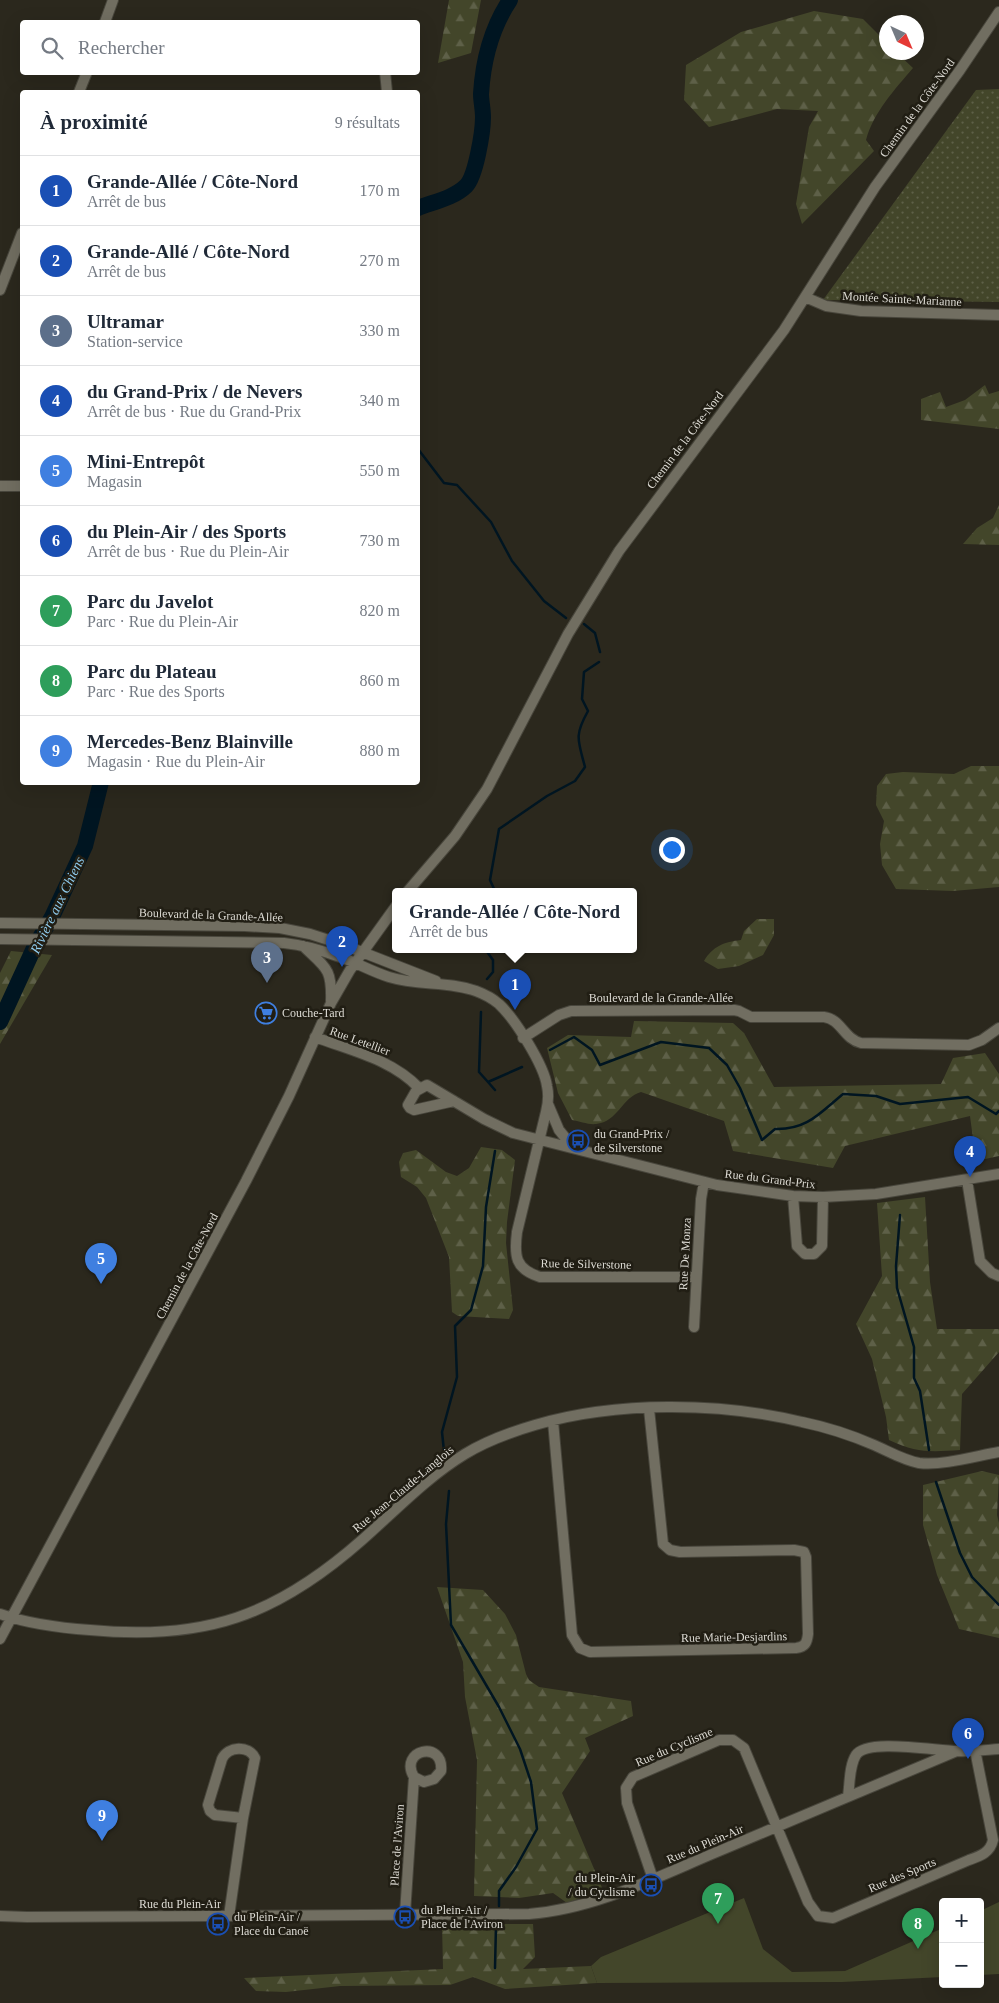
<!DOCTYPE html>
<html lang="fr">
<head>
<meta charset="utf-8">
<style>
  :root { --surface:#fff; --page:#f2f2f3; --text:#1f2937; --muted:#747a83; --line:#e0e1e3; --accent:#7d5c71 }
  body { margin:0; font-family:Georgia,serif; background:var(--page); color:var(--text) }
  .controls { position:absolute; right:15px; bottom:15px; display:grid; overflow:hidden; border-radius:5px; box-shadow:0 5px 20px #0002 }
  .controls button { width:45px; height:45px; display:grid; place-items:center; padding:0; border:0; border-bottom:1px solid var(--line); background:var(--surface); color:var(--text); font:25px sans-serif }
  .compass { position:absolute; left:879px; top:15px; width:45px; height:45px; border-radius:50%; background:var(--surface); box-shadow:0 5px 20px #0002; rotate:136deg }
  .you { position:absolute; left:671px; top:849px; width:18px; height:18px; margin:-12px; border:4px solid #fff; border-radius:50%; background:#1a73e8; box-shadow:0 0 0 8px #1a73e833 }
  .badge { display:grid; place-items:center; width:32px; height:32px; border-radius:50%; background:var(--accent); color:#fff; font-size:16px; font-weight:700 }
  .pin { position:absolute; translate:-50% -41px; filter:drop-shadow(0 1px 2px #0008) }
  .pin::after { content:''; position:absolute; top:26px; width:18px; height:15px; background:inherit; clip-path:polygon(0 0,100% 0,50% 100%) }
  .popup { position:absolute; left:392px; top:888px; width:245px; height:65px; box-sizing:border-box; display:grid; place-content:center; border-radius:5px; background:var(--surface); filter:drop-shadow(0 1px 4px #0005); font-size:16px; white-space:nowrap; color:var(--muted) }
  .popup b { font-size:19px; color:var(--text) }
  .popup::after { content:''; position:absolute; left:50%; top:100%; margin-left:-10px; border:10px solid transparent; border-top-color:var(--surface) }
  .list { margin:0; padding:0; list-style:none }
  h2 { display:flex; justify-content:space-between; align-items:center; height:65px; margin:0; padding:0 20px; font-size:21px }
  h2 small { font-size:16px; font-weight:400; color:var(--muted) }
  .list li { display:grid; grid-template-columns:32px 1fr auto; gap:15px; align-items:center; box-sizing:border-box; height:70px; padding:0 20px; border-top:1px solid var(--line) }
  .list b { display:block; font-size:19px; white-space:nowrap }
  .list p { margin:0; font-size:16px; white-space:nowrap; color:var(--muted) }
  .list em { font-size:16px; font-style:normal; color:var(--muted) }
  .icon { flex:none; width:28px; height:28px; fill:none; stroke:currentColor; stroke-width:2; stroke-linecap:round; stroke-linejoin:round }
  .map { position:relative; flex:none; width:999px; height:2003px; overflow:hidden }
  .search { position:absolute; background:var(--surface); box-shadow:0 5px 20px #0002; left:20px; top:20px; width:400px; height:55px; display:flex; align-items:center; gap:12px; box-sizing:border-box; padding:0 18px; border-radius:5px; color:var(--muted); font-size:19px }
  .panel { position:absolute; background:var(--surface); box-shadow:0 5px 20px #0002; left:20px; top:90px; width:400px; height:695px; border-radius:5px }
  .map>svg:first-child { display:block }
  .grass { fill:url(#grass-dots) }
  .forest { fill:url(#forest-firs) }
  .park { fill:#43462a }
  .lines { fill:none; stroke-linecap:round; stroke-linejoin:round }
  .stream { stroke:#001521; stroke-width:2.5 }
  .river { stroke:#001521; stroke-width:16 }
  .minor-casing { stroke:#48463c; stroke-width:12 }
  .minor { stroke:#716e61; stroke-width:10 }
  .labels { text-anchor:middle; stroke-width:5; stroke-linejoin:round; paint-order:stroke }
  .street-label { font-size:12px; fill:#dddbd4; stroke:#211e14 }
  .poi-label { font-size:12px; fill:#dddbd4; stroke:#211e14; text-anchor:start }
  .water-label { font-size:14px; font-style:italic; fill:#90cdf0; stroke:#211e14 }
</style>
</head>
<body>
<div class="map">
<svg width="999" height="2003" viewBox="0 0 999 2003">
  <defs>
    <pattern id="grass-dots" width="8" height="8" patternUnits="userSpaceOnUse" patternTransform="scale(1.25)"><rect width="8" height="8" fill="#43462a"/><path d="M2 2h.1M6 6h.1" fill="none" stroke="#5e6048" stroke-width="1.8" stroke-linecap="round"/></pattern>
    <pattern id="forest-firs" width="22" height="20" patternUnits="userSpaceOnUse" patternTransform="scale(1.25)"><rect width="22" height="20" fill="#43462a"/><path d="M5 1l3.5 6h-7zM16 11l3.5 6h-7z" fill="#5e6048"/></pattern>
  </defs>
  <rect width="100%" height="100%" fill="#2b281d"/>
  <path class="grass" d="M 999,89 L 999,302 L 823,300 L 976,90 Z"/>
  <path class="forest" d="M 449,0 L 481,0 L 471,53 L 438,63 Z
    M 814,11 L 863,19 L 886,42 L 886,52 L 897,53 L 913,68 C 895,89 873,113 866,140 L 874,151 L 802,224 L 796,204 L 809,127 L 818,111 L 777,109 L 709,127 L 684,100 L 686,65 L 741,32 Z
    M 985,385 L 989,394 L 999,391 L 999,429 L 921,420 L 921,399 L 940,392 L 946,407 L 965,400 Z
    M 999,505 L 999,545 L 963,544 L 977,528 L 993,518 Z
    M 971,766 L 999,766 L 999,887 L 953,891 L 896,889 L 882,865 L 880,844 L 884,821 L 876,805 L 877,786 L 886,774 L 903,772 L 954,774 Z
    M 757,919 L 774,919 L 774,935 L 763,955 L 739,966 L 718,969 L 704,961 C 713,946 724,942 741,940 L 744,931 Z
    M 11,951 L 52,955 L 0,1044 L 0,973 Z
    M 634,1021 L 733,1023 L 744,1033 L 774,1087 L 941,1084 L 953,1058 L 985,1053 L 999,1074 L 999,1156 L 976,1161 L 970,1116 L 845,1146 L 833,1168 L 733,1151 L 724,1121 L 641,1092 C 622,1097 618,1122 596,1124 C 589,1125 579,1121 572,1120 L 558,1093 L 547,1048 L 568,1035 L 631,1037 Z
    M 481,1147 L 502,1150 L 515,1160 L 507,1222 L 506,1243 L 513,1310 L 509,1319 L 458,1316 L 452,1312 L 449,1257 L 426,1198 L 417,1187 L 401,1177 L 399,1162 L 403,1153 L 416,1150 L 446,1172 L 457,1176 L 469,1168 Z
    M 925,1197 L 930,1282 L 937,1329 L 999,1329 L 999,1352 L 962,1394 L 960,1450 C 930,1452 917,1453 889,1440 L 886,1417 L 872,1359 L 856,1324 L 882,1276 L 877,1203 Z
    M 982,1471 L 999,1475 L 997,1515 L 999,1523 L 999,1638 L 959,1629 L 937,1575 L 923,1525 L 923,1485 Z
    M 437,1587 L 483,1590 L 505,1614 L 516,1635 L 526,1674 L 529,1680 L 539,1687 L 631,1701 L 633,1716 L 585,1738 L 590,1751 L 562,1793 L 603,1890 L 567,1903 L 553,1893 L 519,1898 L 474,1896 L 477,1760 L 465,1697 L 463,1662 Z
    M 442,1924 L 533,1924 L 535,1957 L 523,1969 L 591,1966 L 597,1983 L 505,1989 L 473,1977 L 450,1985 L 340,1986 L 286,1992 L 256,1991 L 244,1978 L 443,1969 Z"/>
  <path class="park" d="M 744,1898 L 763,1949 L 792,1972 L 845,1971 L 943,1928 L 943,1977 L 842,1982 L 597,1983 L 591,1966 L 601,1957 Z
    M 999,1902 L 999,1974 L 980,1975 L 980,1911 Z"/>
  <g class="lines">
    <path class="stream" d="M 418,449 L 444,483 L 457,485 L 491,522 L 512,561 L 544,601 L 566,618
      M 584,624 L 595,633 L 600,652
      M 495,891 L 490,880 L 499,829 L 547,796 L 575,781 L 585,767 C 578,740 574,736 588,711 L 582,699 L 584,672 L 599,662
      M 485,949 L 493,960 L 493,972 L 487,979
      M 481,1012 L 479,1072 L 488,1082 L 522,1067
      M 550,1050 L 574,1037 L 592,1050 L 600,1065 L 661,1042 L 709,1048 L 727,1065 L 740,1088 L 762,1140 L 775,1129 C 807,1130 820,1113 843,1094 L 876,1096 L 900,1104 L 968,1097 L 996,1114 L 999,1111
      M 488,1082 L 495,1090
      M 900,1215 L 896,1266 L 897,1288 L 914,1347 L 914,1378 L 920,1391 L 929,1450
      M 444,1451 L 442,1432 L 457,1377 L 455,1326 L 471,1310 L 483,1266 L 486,1207 L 495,1151
      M 936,1482 L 960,1553 L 972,1577 L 999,1605
      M 449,1491 L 446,1524 L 451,1625 L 499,1707 L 520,1749 L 531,1782 L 537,1829 L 516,1867 L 499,1891 L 499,1906
      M 495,1968 L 496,1925"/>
    <path class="river" d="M 418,208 C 433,202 454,198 466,186 C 476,176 483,131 483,117 C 483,109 481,101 481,94 C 483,61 492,27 510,0
      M 0,1022 L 34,948 L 52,917 L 85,846 L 101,782"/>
    <g class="minor-casing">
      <path id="minor" d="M 105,22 L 113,0
        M 385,72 L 387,92
        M 79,92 L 87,72
        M 0,290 L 22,233
        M 805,297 L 826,306 L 861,311 L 999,315
        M 0,486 L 22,486
        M 408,891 L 455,836 L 487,789 L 568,634 L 619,551 L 784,330 L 875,187 L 960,70 L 999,12
        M 0,923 L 245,926 L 280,928 L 310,934 L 344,945 L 436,981
        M 0,939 L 284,943 C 304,945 324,951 343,958 C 359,964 373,972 389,977 C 418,986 448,981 476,991 C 484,994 492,998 499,1004 C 515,1019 544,1065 547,1086 C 549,1095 548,1104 546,1112 L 517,1232 C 514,1256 515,1269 540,1277 L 696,1277
        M 303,946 C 326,968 332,968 331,1001
        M 315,1037 C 352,1051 391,1059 419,1088
        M 523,1038 L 559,1015 L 571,1011 L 734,1010 L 739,1011 L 751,1017 L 824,1017 C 841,1019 844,1039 861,1043 L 969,1045 L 982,1040 L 999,1028
        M 454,1101 L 414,1110 L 410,1108 L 408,1105 L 416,1091 L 427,1085 L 484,1119 L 513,1133 L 717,1185 L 793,1196 L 823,1197 L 876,1194 L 999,1174
        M 548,1104 L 559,1130 L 572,1146
        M 967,1180 L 980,1261 L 992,1273 L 999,1276
        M 793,1196 L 797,1246 L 805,1254 L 814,1254 L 822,1246 L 823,1197
        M 694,1327 L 701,1199 L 704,1182
        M 553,1421 L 572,1635 L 580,1648 L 590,1652 L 796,1648 C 805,1647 807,1643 808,1634 L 806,1557 L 804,1552 L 794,1550 L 680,1552 L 670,1550 L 663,1544 L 649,1409
        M 0,1614 C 29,1624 60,1628 90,1630 C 204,1641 276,1616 362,1540 C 395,1511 427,1477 465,1454 C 486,1441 511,1432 535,1425 C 616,1401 720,1402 802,1422 C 826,1427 851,1435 874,1445 C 888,1451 903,1460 919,1463 C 942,1466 976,1456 999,1452
        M 0,1639 L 246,1181 L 289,1096 L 331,1003 L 350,970 L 396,906
        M 848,1796 C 850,1784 849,1766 856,1755 C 867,1738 937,1751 957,1751 C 971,1752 985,1750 999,1749
        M 653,1879 L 627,1803 L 626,1788 L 633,1777 L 719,1740 L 733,1740 L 744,1748 L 808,1902 L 818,1916 L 833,1918 L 969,1860 C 980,1856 990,1853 993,1840 L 975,1750
        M 405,1914 L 414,1777 C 398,1750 444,1739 441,1771 L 434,1779 L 424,1782 L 414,1777
        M 0,1916 L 27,1917 L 529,1914 C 593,1909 653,1879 712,1854 C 794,1820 875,1785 957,1751
        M 229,1916 L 243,1818 L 255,1758 C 249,1745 228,1746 222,1759 L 208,1805 L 210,1811 L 215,1815 L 243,1818"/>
    </g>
    <use href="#minor" class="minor"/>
  </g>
  <defs>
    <g id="supermarket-ring" transform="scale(1.125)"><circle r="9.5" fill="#211e14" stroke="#3f7fe0" stroke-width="1.5"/><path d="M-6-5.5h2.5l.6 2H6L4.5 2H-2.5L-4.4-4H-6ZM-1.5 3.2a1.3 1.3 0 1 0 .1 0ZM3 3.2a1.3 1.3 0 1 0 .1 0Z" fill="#3f7fe0"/></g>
    <g id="bus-ring" transform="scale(1.125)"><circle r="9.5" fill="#211e14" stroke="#1a4fb4" stroke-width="1.5"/><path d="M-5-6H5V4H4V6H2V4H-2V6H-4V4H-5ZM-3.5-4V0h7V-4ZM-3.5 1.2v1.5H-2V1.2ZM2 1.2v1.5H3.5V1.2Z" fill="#1a4fb4"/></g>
  </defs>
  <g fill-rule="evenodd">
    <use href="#supermarket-ring" x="266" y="1013"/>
    <use href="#bus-ring" x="578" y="1141"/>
    <use href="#bus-ring" x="651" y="1885"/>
    <use href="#bus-ring" x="405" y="1917"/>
    <use href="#bus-ring" x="218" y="1924"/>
  </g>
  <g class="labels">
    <g class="street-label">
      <text transform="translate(917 108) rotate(-54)" y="4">Chemin de la Côte-Nord</text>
      <text transform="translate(902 299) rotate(3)" y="4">Montée Sainte-Marianne</text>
      <text transform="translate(685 440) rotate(-53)" y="4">Chemin de la Côte-Nord</text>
      <text transform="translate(211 915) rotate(2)" y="4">Boulevard de la Grande-Allée</text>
      <text x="661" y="1002">Boulevard de la Grande-Allée</text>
      <text transform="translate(360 1041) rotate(20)" y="4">Rue Letellier</text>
      <text transform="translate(770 1179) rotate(7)" y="4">Rue du Grand-Prix</text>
      <text transform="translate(685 1254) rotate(-87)" y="4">Rue De Monza</text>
      <text transform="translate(586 1264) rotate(1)" y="4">Rue de Silverstone</text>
      <text transform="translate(187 1266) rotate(-62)" y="4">Chemin de la Côte-Nord</text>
      <text transform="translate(403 1489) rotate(-40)" y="4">Rue Jean-Claude-Langlois</text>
      <text transform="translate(734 1637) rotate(-1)" y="4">Rue Marie-Desjardins</text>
      <text transform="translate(674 1747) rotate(-23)" y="4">Rue du Cyclisme</text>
      <text transform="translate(705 1844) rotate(-23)" y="4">Rue du Plein-Air</text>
      <text transform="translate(397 1845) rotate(-86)" y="4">Place de l'Aviron</text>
      <text transform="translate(902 1875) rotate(-23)" y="4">Rue des Sports</text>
      <text x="180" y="1908">Rue du Plein-Air</text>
    </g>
    <g class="poi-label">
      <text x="282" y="1017">Couche-Tard</text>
      <text x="594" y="1138">du Grand-Prix /<tspan x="594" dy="14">de Silverstone</tspan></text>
      <text x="635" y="1882" text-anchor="end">du Plein-Air<tspan x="635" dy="14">/ du Cyclisme</tspan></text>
      <text x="421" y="1914">du Plein-Air /<tspan x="421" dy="14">Place de l'Aviron</tspan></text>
      <text x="234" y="1921">du Plein-Air /<tspan x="234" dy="14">Place du Canoë</tspan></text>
    </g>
    <g class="water-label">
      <text transform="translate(57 905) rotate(-64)" y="5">Rivière aux Chiens</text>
    </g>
  </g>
</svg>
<div class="controls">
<button>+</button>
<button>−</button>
</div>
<svg class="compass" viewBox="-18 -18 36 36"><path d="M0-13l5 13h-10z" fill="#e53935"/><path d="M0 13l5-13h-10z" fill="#747a83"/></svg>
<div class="you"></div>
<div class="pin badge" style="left:515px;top:1010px;background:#1a4fb4">1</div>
<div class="popup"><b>Grande-Allée / Côte-Nord</b>Arrêt de bus</div>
<div class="pin badge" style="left:342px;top:967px;background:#1a4fb4">2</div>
<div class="pin badge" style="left:267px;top:983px;background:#5c6f8a">3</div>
<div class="pin badge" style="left:970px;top:1177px;background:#1a4fb4">4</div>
<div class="pin badge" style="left:101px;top:1284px;background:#3f7fe0">5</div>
<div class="pin badge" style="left:968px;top:1759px;background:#1a4fb4">6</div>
<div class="pin badge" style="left:718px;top:1924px;background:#2e9e5b">7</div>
<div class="pin badge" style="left:918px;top:1949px;background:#2e9e5b">8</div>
<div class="pin badge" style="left:102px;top:1841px;background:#3f7fe0">9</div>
<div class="search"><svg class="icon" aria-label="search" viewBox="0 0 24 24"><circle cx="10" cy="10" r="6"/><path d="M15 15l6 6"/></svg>Rechercher</div>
<section class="panel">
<h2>À proximité<small>9 résultats</small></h2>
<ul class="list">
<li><span class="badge" style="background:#1a4fb4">1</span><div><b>Grande-Allée / Côte-Nord</b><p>Arrêt de bus</p></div><em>170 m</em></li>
<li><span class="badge" style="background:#1a4fb4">2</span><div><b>Grande-Allé / Côte-Nord</b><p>Arrêt de bus</p></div><em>270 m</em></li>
<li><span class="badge" style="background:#5c6f8a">3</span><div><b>Ultramar</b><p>Station-service</p></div><em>330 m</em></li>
<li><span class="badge" style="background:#1a4fb4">4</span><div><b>du Grand-Prix / de Nevers</b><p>Arrêt de bus · Rue du Grand-Prix</p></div><em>340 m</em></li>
<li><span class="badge" style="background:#3f7fe0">5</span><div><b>Mini-Entrepôt</b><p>Magasin</p></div><em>550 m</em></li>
<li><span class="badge" style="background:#1a4fb4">6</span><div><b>du Plein-Air / des Sports</b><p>Arrêt de bus · Rue du Plein-Air</p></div><em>730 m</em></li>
<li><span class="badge" style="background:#2e9e5b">7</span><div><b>Parc du Javelot</b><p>Parc · Rue du Plein-Air</p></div><em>820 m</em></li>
<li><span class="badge" style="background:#2e9e5b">8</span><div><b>Parc du Plateau</b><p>Parc · Rue des Sports</p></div><em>860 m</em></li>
<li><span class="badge" style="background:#3f7fe0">9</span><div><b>Mercedes-Benz Blainville</b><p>Magasin · Rue du Plein-Air</p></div><em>880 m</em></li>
</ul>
</section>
</div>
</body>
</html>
